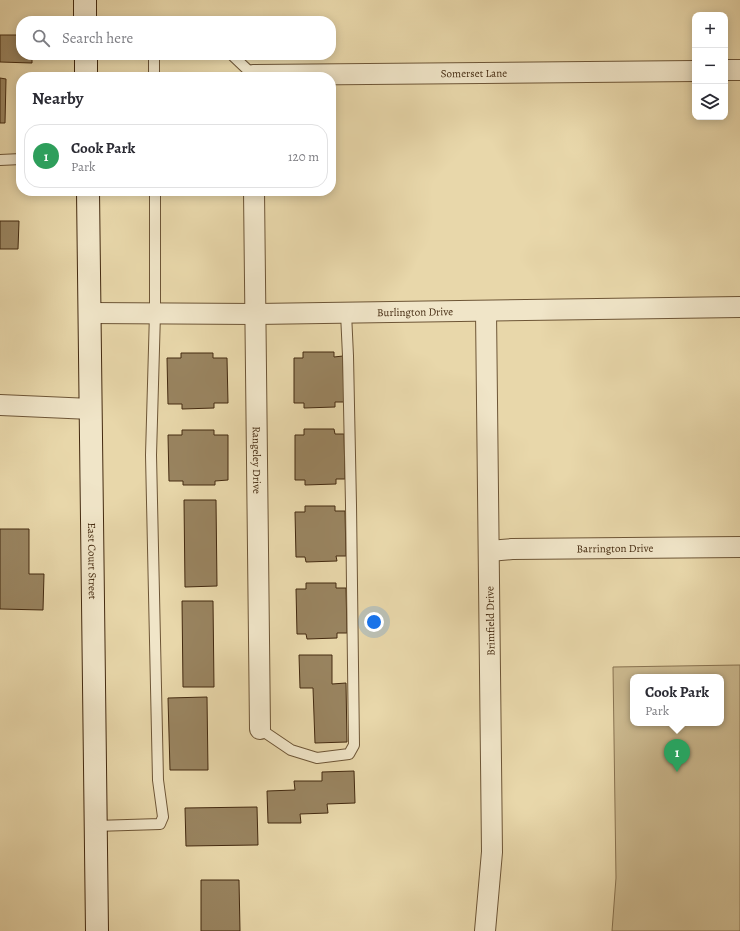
<!DOCTYPE html>
<html lang="en">
<head>
<meta charset="utf-8">
<style>
  :root { --surface:#fff; --page:#f7f7f7; --text:#2b2b33; --muted:#7c7c81; --line:#e1e1e2; --accent:#8f2418 }
  body { margin:0; font-family:Alegreya,serif; background:var(--page); color:var(--text) }
  .controls { position:absolute; right:12px; top:12px; display:grid; overflow:hidden; border-radius:8px; box-shadow:0 2px 10px #0003 }
  .controls button { width:36px; height:36px; display:grid; place-items:center; padding:0; border:0; border-bottom:1px solid var(--line); background:var(--surface); color:var(--text); font:20px sans-serif }
  .you { position:absolute; left:374px; top:622px; width:14px; height:14px; margin:-10px; border:3px solid #fff; border-radius:50%; background:#1a73e8; box-shadow:0 0 0 6px #1a73e833 }
  .badge { display:grid; place-items:center; width:26px; height:26px; border-radius:50%; background:var(--accent); color:#fff; font-size:13px; font-weight:700 }
  .pin { position:absolute; translate:-50% -33px; filter:drop-shadow(0 1px 2px #0008) }
  .pin::after { content:''; position:absolute; top:21px; width:14px; height:12px; background:inherit; clip-path:polygon(0 0,100% 0,50% 100%) }
  .popup { position:absolute; left:630px; top:674px; width:94px; height:52px; box-sizing:border-box; display:grid; place-content:center; border-radius:8px; background:var(--surface); filter:drop-shadow(0 1px 3px #0005); font-size:13px; white-space:nowrap; color:var(--muted) }
  .popup b { font-size:15px; color:var(--text) }
  .popup::after { content:''; position:absolute; left:50%; top:100%; margin-left:-8px; border:8px solid transparent; border-top-color:var(--surface) }
  .list { margin:0; padding:0; list-style:none }
  h2 { display:flex; justify-content:space-between; align-items:center; height:52px; margin:0; padding:0 16px; font-size:17px }
  h2 small { font-size:13px; font-weight:400; color:var(--muted) }
  .list li { display:grid; grid-template-columns:26px 1fr auto; gap:12px; align-items:center; box-sizing:border-box; height:64px; margin:0 8px 8px; padding:0 8px; border:1px solid var(--line); border-radius:16px }
  .list b { display:block; font-size:15px; white-space:nowrap }
  .list p { margin:0; font-size:13px; white-space:nowrap; color:var(--muted) }
  .list em { font-size:13px; font-style:normal; color:var(--muted) }
  .icon { flex:none; width:22px; height:22px; fill:none; stroke:currentColor; stroke-width:2; stroke-linecap:round; stroke-linejoin:round }
  .map { position:relative; flex:none; width:740px; height:931px; overflow:hidden }
  .search { position:absolute; background:var(--surface); box-shadow:0 2px 10px #0003; left:16px; top:16px; width:320px; height:44px; display:flex; align-items:center; gap:10px; box-sizing:border-box; padding:0 14px; border-radius:16px; color:var(--muted); font-size:15px }
  .panel { position:absolute; background:var(--surface); box-shadow:0 2px 10px #0003; left:16px; top:72px; width:320px; height:124px; border-radius:16px }
  .map>svg:first-child { display:block }
  .green { fill:#ccba90; stroke:#887250; fill-rule:evenodd }
  .building { fill:#998460; stroke:#442a10 }
  .lines { fill:none; stroke-linecap:round; stroke-linejoin:round }
  .lane-casing { stroke:#6d5536; stroke-width:12 }
  .street-casing { stroke:#6d5536; stroke-width:22 }
  .secondary-casing { stroke:#442a10; stroke-width:24 }
  .lane { stroke:#f0e5c8; stroke-width:10 }
  .street { stroke:#f0e5c8; stroke-width:20 }
  .secondary { stroke:#f0e5c8; stroke-width:22 }
  .labels { text-anchor:middle; stroke-width:4; stroke-linejoin:round; paint-order:stroke }
  .street-label { font-size:11px; fill:#442a10; stroke:#f0e5c8 }
</style>
</head>
<body>
<div class="map">
<svg width="740" height="931" viewBox="0 0 740 931">
  <rect width="100%" height="100%" fill="#e8d7aa"/>
  <filter id="stains"><feTurbulence type="fractalNoise" baseFrequency=".005" numOctaves="4"/><feColorMatrix values="0 0 0 0 .2 0 0 0 0 .09 0 0 0 0 .02 0 0 0 .5 -.17"/></filter>
  <radialGradient id="worn" r=".72"><stop offset=".6" stop-color="#630" stop-opacity="0"/><stop offset="1" stop-color="#630" stop-opacity=".3"/></radialGradient>
  <path class="green" d="M 740,665 L 740,931 L 612,931 L 616,878 L 613,667 ZM 633,677 L 721,677 L 721,723 L 633,723 Z"/>
  <path class="building" d="M 0,35 L 21,35 L 21,55 L 32,55 L 32,63 L 0,62 Z
    M 0,78 L 6,79 L 5,123 L 0,123 Z
    M 0,221 L 19,221 L 18,249 L 0,249 Z
    M 303,352 L 334,352 L 334,357 L 343,356 L 344,402 L 335,402 L 335,407 L 304,408 L 304,403 L 294,403 L 294,358 L 303,358 Z
    M 181,353 L 213,353 L 213,358 L 227,358 L 228,403 L 214,403 L 214,408 L 182,409 L 182,404 L 168,404 L 167,358 L 181,358 Z
    M 304,429 L 334,429 L 335,434 L 344,434 L 345,479 L 336,479 L 336,484 L 305,485 L 305,480 L 295,480 L 295,435 L 304,435 Z
    M 182,430 L 214,430 L 214,435 L 228,435 L 228,480 L 215,481 L 215,485 L 183,485 L 183,481 L 169,481 L 168,435 L 182,435 Z
    M 184,500 L 216,500 L 217,586 L 185,587 Z
    M 305,506 L 335,506 L 335,511 L 345,511 L 346,556 L 336,556 L 337,561 L 306,562 L 305,557 L 296,557 L 295,512 L 305,512 Z
    M 0,529 L 29,529 L 29,574 L 44,574 L 43,610 L 0,609 Z
    M 306,583 L 336,583 L 336,588 L 346,588 L 347,633 L 337,633 L 337,638 L 307,639 L 306,634 L 297,634 L 296,589 L 306,589 Z
    M 182,601 L 213,601 L 214,687 L 183,687 Z
    M 299,655 L 332,655 L 332,684 L 346,683 L 347,742 L 315,743 L 313,688 L 300,688 Z
    M 207,697 L 208,770 L 170,770 L 168,698 Z
    M 354,771 L 355,803 L 327,804 L 328,813 L 300,814 L 301,823 L 268,823 L 267,791 L 295,790 L 294,781 L 322,781 L 322,772 Z
    M 257,807 L 258,845 L 186,846 L 185,808 Z
    M 201,880 L 239,880 L 240,931 L 201,931 Z"/>
  <g class="lines">
    <g class="lane-casing">
      <path id="lane" d="M 154,55 L 154,77
        M 232,55 L 253,75
        M 0,160 L 21,159
        M 260,729 L 291,750 L 317,758 L 349,754 L 354,745 L 351,505 L 348,356 L 346,313
        M 95,826 L 160,824 L 163,817 L 158,780 L 151,455 L 155,313 L 155,191"/>
    </g>
    <g class="street-casing">
      <g id="street">
        <path d="M 725,70 L 740,70"/>
        <path id="s1" d="M 253,77 L 253,75 L 695,71"/>
        <path id="s2" d="M 254,191 L 260,729"/>
        <path id="s3" d="M 90,313 L 256,314 L 740,307"/>
        <path d="M 0,405 L 91,409"/>
        <path id="s4" d="M 489,551 L 512,549 L 740,547"/>
        <path d="M 485,931 L 492,852 L 486,311"/>
      </g>
    </g>
    <g class="secondary-casing">
      <g id="secondary">
        <path d="M 85,0 L 85,21"/>
        <path d="M 86,55 L 86,77"/>
        <path id="s5" d="M 88,191 L 97,931"/>
      </g>
    </g>
    <use href="#lane" class="lane"/>
    <use href="#street" class="street"/>
    <use href="#secondary" class="secondary"/>
  </g>
  <g class="labels">
    <g class="street-label">
      <text dy="4" stroke="none"><textPath href="#s1" startOffset="223">Somerset Lane</textPath></text>
      <text dy="4" stroke="none"><textPath href="#s3" startOffset="325">Burlington Drive</textPath></text>
      <text dy="4" stroke="none"><textPath href="#s2" startOffset="269">Rangeley Drive</textPath></text>
      <text dy="4" stroke="none"><textPath href="#s4" startOffset="126">Barrington Drive</textPath></text>
      <text dy="4" stroke="none"><textPath href="#s5" startOffset="370">East Court Street</textPath></text>
      <text transform="translate(490 621) rotate(-91)" y="4">Brimfield Drive</text>
    </g>
  </g>
  <rect width="100%" height="100%" filter="url(#stains)"/>
  <rect width="100%" height="100%" fill="url(#worn)"/>
</svg>
<div class="controls">
<button>+</button>
<button>−</button>
<button><svg class="icon" aria-label="layers" viewBox="0 0 24 24"><path d="M12 4l9 5-9 5-9-5zM3 14l9 5 9-5"/></svg></button>
</div>
<div class="you"></div>
<div class="pin badge" style="left:677px;top:772px;background:#2e9e5b">1</div>
<div class="popup"><b>Cook Park</b>Park</div>
<div class="search"><svg class="icon" aria-label="search" viewBox="0 0 24 24"><circle cx="10" cy="10" r="6"/><path d="M15 15l6 6"/></svg>Search here</div>
<section class="panel">
<h2>Nearby<small></small></h2>
<ul class="list">
<li><span class="badge" style="background:#2e9e5b">1</span><div><b>Cook Park</b><p>Park</p></div><em>120 m</em></li>
</ul>
</section>
</div>
</body>
</html>
